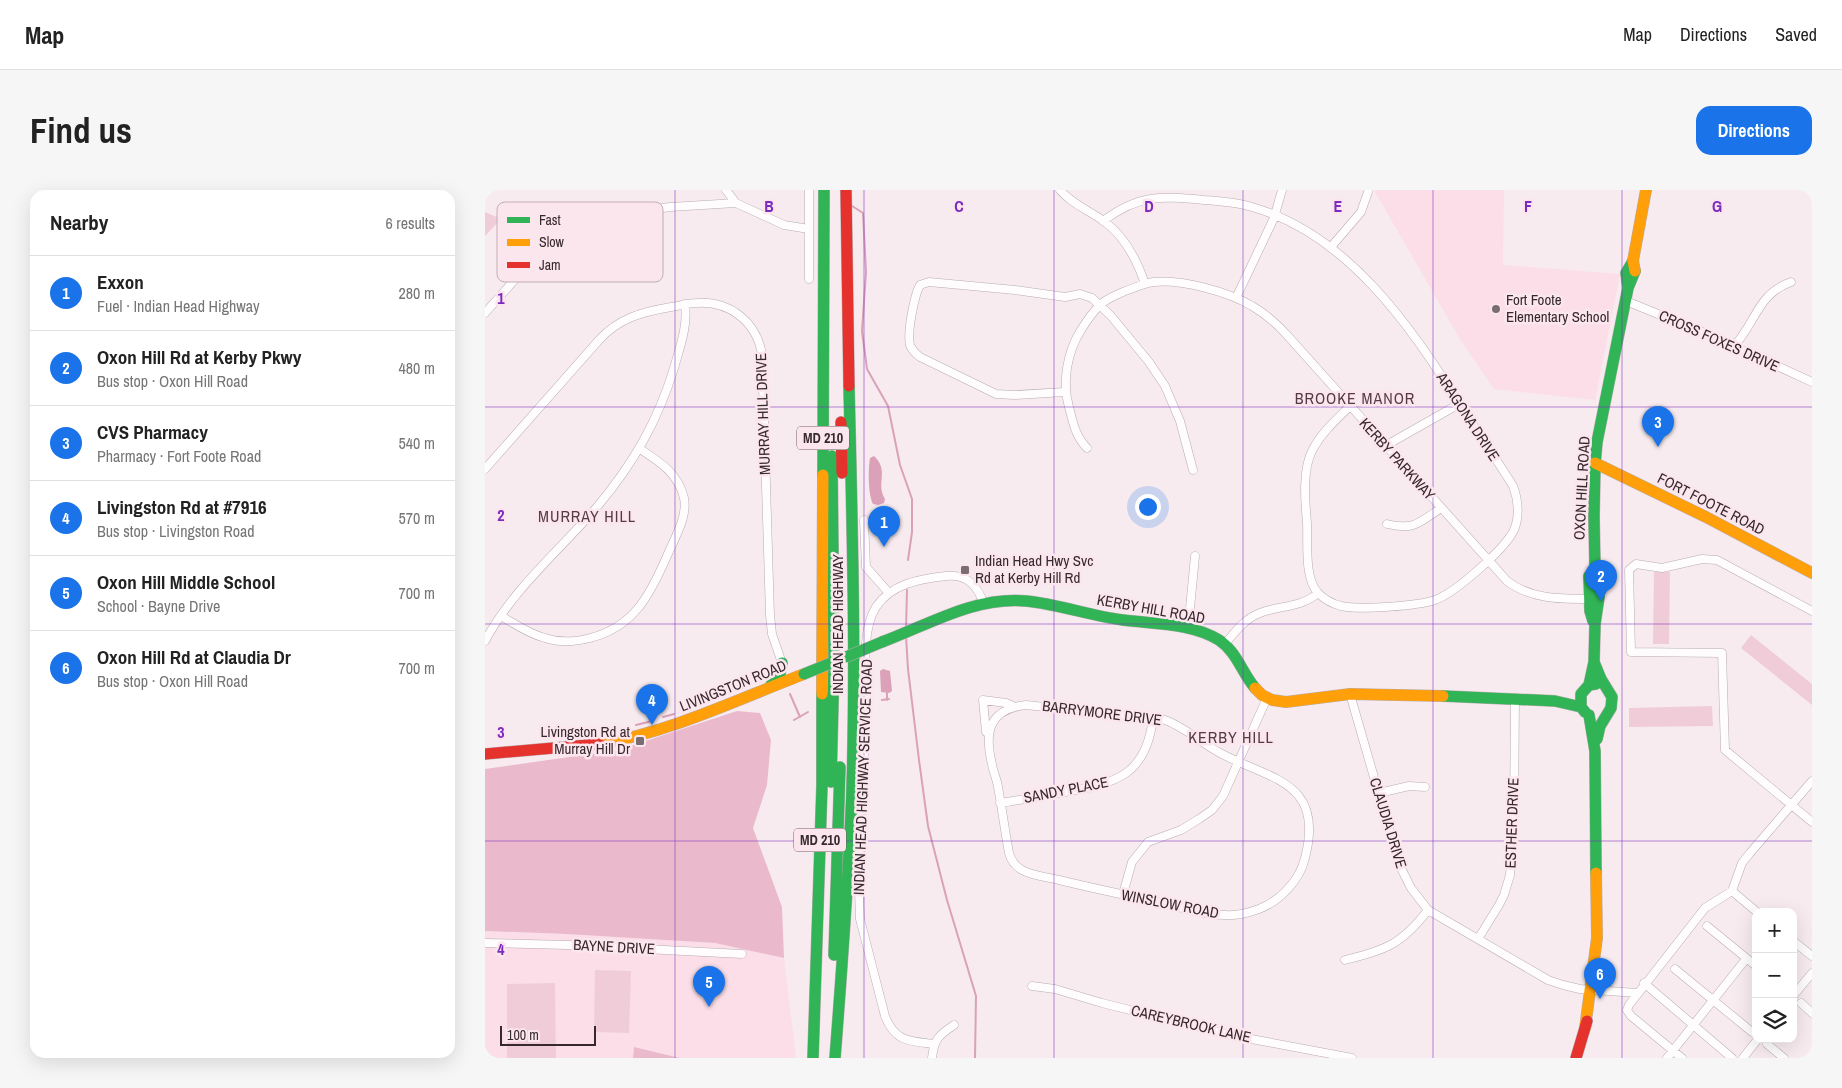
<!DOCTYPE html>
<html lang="en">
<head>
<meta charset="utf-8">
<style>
  :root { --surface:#fff; --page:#f6f6f6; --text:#222; --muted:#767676; --line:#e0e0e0; --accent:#1a73e8 }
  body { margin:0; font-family:"Archivo Narrow",sans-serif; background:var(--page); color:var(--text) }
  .controls { position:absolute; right:15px; bottom:15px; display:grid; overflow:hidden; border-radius:10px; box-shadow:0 5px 20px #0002 }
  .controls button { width:45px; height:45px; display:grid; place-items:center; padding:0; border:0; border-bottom:1px solid var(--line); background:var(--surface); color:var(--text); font:25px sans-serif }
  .scale { position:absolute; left:15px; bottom:12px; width:96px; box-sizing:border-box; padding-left:5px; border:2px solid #36292e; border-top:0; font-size:14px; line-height:18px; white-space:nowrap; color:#36292e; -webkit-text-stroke:4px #fce6ee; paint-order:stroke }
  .you { position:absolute; left:662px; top:316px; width:18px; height:18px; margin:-12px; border:4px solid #fff; border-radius:50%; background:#1a73e8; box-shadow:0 0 0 8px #1a73e833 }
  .badge { display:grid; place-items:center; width:32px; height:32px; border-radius:50%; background:var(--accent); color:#fff; font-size:16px; font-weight:700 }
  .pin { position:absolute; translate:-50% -41px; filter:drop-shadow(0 1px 2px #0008) }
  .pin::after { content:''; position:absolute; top:26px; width:18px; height:15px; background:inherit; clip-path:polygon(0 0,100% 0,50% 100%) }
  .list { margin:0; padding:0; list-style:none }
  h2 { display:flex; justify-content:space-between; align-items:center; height:65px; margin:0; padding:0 20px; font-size:21px }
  h2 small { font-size:16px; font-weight:400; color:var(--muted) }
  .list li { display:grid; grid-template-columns:32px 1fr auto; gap:15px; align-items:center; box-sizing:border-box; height:75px; padding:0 20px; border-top:1px solid var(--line) }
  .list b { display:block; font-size:19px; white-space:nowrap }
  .list p { margin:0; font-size:16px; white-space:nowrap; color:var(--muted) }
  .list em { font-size:16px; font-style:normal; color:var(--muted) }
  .icon { flex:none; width:28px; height:28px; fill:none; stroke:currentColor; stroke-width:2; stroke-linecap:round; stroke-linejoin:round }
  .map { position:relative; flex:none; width:1327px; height:868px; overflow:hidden; border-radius:15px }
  header { display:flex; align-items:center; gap:30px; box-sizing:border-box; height:70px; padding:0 25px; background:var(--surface); border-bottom:1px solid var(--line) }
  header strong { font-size:24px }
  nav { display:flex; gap:28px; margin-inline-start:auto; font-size:18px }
  .intro { display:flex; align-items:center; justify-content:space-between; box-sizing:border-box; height:120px; padding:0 30px }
  h1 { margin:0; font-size:35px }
  .button { padding:12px 22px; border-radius:15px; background:var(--accent); color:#fff; font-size:18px; font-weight:700 }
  main { display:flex; gap:30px; padding:0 30px }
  aside { flex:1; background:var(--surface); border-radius:15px; box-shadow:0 5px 20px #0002 }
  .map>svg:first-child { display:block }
  .built { fill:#fbdee8 }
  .green { fill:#f0ccd9 }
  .forest { fill:#eabacc }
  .water { fill:#daa1b8 }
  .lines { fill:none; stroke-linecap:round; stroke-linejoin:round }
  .stream { stroke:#daa1b8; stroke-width:2 }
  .street-casing { stroke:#b8adb1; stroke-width:9 }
  .fast-casing { stroke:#b8adb1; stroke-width:12 }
  .slow-casing { stroke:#b8adb1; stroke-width:12 }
  .jam-casing { stroke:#b8adb1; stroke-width:12 }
  .street { stroke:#fefcfd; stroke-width:8 }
  .fast { stroke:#30b455; stroke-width:11 }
  .slow { stroke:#ff9f0a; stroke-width:11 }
  .jam { stroke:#e5322d; stroke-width:11 }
  .fast-bridge-casing { stroke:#b8adb1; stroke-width:12; stroke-linecap:butt }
  .fast-bridge { stroke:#30b455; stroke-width:11 }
  .grid { fill:none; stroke:#7b2cbf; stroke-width:1; stroke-opacity:0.55 }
  .poi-dot { fill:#7a6d72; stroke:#fce6ee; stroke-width:2 }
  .labels { text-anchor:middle; stroke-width:5; stroke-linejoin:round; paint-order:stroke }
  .shield { fill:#fce6ee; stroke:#716268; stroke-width:1 }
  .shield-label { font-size:14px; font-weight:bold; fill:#36292e }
  .poi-label { font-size:15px; fill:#36292e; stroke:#fce6ee; text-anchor:start }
  .street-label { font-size:15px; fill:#36292e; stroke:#fce6ee }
  .neighbourhood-label { font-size:16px; letter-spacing:1px; fill:#563b45; stroke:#fce6ee }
  .key { fill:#fce6ee; stroke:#c1adb4; stroke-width:1 }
  .key-label { font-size:14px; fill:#36292e }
  .grid-label { font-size:16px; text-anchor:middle; font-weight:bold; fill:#7b2cbf; stroke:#fce6ee; stroke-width:5; stroke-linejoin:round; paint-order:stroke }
</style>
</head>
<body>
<header>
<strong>Map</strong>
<nav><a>Map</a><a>Directions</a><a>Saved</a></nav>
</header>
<div class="intro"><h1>Find us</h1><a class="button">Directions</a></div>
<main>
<aside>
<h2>Nearby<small>6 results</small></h2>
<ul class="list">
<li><span class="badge">1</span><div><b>Exxon</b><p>Fuel · Indian Head Highway</p></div><em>280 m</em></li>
<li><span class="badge">2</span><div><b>Oxon Hill Rd at Kerby Pkwy</b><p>Bus stop · Oxon Hill Road</p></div><em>480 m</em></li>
<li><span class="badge">3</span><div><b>CVS Pharmacy</b><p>Pharmacy · Fort Foote Road</p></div><em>540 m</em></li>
<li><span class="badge">4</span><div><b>Livingston Rd at #7916</b><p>Bus stop · Livingston Road</p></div><em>570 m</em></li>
<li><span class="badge">5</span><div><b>Oxon Hill Middle School</b><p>School · Bayne Drive</p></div><em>700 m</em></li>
<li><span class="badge">6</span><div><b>Oxon Hill Rd at Claudia Dr</b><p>Bus stop · Oxon Hill Road</p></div><em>700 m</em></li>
</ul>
</aside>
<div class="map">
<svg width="1327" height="868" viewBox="0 0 1327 868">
  <rect width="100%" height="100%" fill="#f7ebef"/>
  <path class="built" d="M 889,0 L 1019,0 L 1018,75 L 1135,84 L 1110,210 L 1009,199 L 976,151 Z
    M 0,741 L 81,744 L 230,753 L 299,768 L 311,868 L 195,868 L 149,857 L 148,868 L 0,868 Z"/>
  <path class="green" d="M 0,22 L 16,29 L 0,46 Z
    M 1169,382 L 1185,382 L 1184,454 L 1168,454 Z
    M 1266,445 L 1327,494 L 1327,515 L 1256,458 Z
    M 1227,516 L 1228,536 L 1144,537 L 1144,518 Z
    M 110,780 L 146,781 L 144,843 L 109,842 Z
    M 70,793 L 71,868 L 22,868 L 22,794 Z"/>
  <path class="forest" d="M 252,521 L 275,523 L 286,550 L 282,595 L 268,638 L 297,717 L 299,768 L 230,753 L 81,744 L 0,741 L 0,579 L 133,560 Z
    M 149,857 L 195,868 L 148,868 Z"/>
  <path class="water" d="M 389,266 C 405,281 390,294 400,309 L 399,313 L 393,315 L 388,314 C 383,305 383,279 385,268 Z
    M 398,479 L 405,481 L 407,501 L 404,503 L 396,502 L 395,481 Z"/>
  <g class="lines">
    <path class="stream" d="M 367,16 L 378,23 L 381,82 L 377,141 L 382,179 L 403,216 L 415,275 L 427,309 L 427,342 L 423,370
      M 421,439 L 422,400
      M 421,446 L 423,479 L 434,570 L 443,636 L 462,710 L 491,806 L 490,868
      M 282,482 L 285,482
      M 247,500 L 262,493
      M 305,504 L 315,527
      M 231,507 L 236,504
      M 397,510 L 404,509
      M 402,510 L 402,503
      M 197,520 L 222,511
      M 178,527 L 189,524
      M 309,530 L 323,522
      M 151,535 L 167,531
      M 125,546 L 124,541 L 130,540"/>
    <g class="street-casing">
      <path id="street" d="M 241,0 L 251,13
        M 324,0 L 324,89
        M 575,0 C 588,15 604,20 620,32 C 640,47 652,70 660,94
        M 618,31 C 654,4 676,6 719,10 C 735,11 751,12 767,17 C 862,44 924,134 974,213 C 991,241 1011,268 1028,296 C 1033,309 1035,326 1029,340 C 1020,359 970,403 950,410 C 933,416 874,420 856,416 C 848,414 839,409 833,403 C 819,388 823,353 822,333 C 820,312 817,278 828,259 C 837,242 852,229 865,216
        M 846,57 L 876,22 L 883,2
        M 751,108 L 789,28 L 797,0
        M 1141,111 L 1222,144 L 1327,192
        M 0,123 L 41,77 L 57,63 L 96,38 L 117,29 L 135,24 L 185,17 L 251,13 L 299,35 L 324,39
        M 1249,156 C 1271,133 1272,104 1306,92
        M 580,202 L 529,205 L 511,204 L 435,167 C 431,164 427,160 425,155 C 422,143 429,106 435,95 L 444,92 L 530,100 L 580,107 L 595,104 L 607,108 L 626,126 L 664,172 L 680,196 L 695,231 L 708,280
        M 900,256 L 974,214
        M 602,258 C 590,246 588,232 584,217 C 577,192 582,162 596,140 C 601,132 607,123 614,116 C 620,109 632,105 640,101 C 650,98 659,93 669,92 C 696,89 744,102 767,116 C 781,124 792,134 802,145 L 1022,391 C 1047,410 1077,409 1108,409
        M 0,279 L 114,150 C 134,128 157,122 186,117 C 194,116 203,113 212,113 C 245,111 272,132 277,165 L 285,425 L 287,444 L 297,473
        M 379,330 L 381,377 L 404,403
        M 902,334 C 929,341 935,332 956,318
        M 1327,421 L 1232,370 L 1217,369 L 1177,378 L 1151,374 L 1144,380 L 1146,462 L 1237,463 L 1240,560 L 1327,632
        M 16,426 C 30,434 44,444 60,448 C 75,453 90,452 105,448 C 149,437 165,405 182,366 C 189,349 203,327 199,308 C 193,283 175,272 155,259
        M 703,439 L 710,366
        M 0,451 C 28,399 74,361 112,317 C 148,274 173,231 189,178 C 195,157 203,136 200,114
        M 740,454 C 750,442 759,429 775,423 C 795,415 816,418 833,403
        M 865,504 L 914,674 L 926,698 L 943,720 L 1063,790 L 1078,795 L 1095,799 L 1152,803
        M 541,515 L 680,530 C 700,537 716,553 735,563 C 786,590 840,591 820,668 C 815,690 795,711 774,719 C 763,723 752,726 740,725 C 710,724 681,713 651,707 C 625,702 599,696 574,690 C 562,687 548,686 537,680 C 530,676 526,671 524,663 C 520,641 517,619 513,597 C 512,589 508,582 507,574 C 499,542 504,519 541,515 Z
        M 503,543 L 501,542 L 498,510 L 521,513 L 528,516
        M 894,603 L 924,596 L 940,597
        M 515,613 C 537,610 558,605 580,602 C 631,593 661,586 668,528
        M 1247,701 L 1272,722
        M 638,704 L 647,672 L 663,652 L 696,640 L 714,629 L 727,620 L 738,606 L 782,508
        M 1222,736 L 1271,776
        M 993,749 L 1014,715 L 1019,705 L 1025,685 L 1029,626 L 1030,508
        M 1308,751 L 1327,766
        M 0,753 L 83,755 L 257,764
        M 860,770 C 902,759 916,755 943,720
        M 1190,779 L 1267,842
        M 1159,793 L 1247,868
        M 547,796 L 570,799 L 617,813 L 745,845 L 867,868
        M 1308,806 L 1327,783
        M 1316,813 L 1327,823
        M 449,854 C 424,851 410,852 400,826 L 375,729 L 374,700 C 376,639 378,578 381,518 C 382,489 375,442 391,417 C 406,394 434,389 461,386 C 482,384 492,395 499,414
        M 1282,854 L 1299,868
        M 447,868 C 449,849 454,845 469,835
        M 1182,868 L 1261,769
        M 1197,868 L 1146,826 L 1142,820 L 1144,815 L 1220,718 L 1247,701 L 1257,673 L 1265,663 L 1327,591
        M 1258,868 L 1273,849"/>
    </g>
    <g class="fast-casing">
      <path id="fast" d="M 1143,98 L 1141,83 L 1148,71
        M 338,285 L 339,0
        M 1108,431 L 1105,421 L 1104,386 L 1110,380
        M 397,452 C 443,435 490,406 541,411 C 574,414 605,426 638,430 C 669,434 707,433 734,450 C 752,462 757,483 770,498
        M 1109,472 L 1116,489 L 1127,507 L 1126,518 L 1115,536 L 1112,549
        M 286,495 L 295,484 L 297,473
        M 1104,495 L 1109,472 L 1110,434 L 1114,407 L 1113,392 L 1110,380 L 1109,327 L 1110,274 L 1112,252 L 1143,98 L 1150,81
        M 958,506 L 1070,511 L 1096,517
        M 1100,522 L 1096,517 L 1096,504 L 1104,495 L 1111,494
        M 1104,525 L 1110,561 L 1111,683
        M 346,592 L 349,472 L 347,266
        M 349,765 L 355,577
        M 328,868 L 337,595 L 337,504
        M 350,868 C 357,778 364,687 367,597 C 371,463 367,330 364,196"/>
    </g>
    <g class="slow-casing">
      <path id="slow" d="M 1150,81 L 1148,71 L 1161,0
        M 1110,273 L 1221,327 L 1327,383
        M 770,498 L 777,505 L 787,510 L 801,512 L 865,504 L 958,506
        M 337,504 L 338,285
        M 114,554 C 186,542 251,510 319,484
        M 1100,838 L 1112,748 L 1111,683"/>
    </g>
    <g class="jam-casing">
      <path id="jam" d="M 361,0 L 364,196
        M 356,232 L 357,283
        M 0,564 L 114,554
        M 1091,868 L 1102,831"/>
    </g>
    <use href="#street" class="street"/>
    <use href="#fast" class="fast"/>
    <use href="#slow" class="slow"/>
    <use href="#jam" class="jam"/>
    <g class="fast-bridge-casing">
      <path id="fast-bridge" d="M 361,467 L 397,452
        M 319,484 L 346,473"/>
    </g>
    <use href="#fast-bridge" class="fast-bridge"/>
  </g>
  <path class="grid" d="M 190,0 L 190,868M 379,0 L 379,868M 569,0 L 569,868M 758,0 L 758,868M 948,0 L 948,868M 1137,0 L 1137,868M 0,217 L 1327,217M 0,434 L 1327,434M 0,651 L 1327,651"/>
  <g class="poi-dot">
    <circle cx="1011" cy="119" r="5"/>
    <rect x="475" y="375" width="10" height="10" rx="2.5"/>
    <rect x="150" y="546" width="10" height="10" rx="2.5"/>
  </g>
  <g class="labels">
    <g class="shield">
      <rect x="312" y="236.5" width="52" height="23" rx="4"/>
      <rect x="309" y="638.5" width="52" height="23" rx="4"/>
    </g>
    <g class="shield-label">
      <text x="338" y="253">MD 210</text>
      <text x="335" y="655">MD 210</text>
    </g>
    <g class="poi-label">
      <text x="1021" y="115">Fort Foote<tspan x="1021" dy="17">Elementary School</tspan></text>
      <text x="490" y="376">Indian Head Hwy Svc<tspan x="490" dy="17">Rd at Kerby Hill Rd</tspan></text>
      <text x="145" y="547" text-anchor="end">Livingston Rd at<tspan x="145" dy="17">Murray Hill Dr</tspan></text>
    </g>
    <g class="street-label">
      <text transform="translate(1234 151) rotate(24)" y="5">CROSS FOXES DRIVE</text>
      <text transform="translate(278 224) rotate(-92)" y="5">MURRAY HILL DRIVE</text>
      <text transform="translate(983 227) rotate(57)" y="5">ARAGONA DRIVE</text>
      <text transform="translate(912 269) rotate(48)" y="5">KERBY PARKWAY</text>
      <text transform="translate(1097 298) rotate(-87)" y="5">OXON HILL ROAD</text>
      <text transform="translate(1226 314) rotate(27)" y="5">FORT FOOTE ROAD</text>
      <text transform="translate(666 419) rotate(10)" y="5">KERBY HILL ROAD</text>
      <text transform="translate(353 434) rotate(-90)" y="5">INDIAN HEAD HIGHWAY</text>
      <text transform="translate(248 496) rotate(-22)" y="5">LIVINGSTON ROAD</text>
      <text transform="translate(617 523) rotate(7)" y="5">BARRYMORE DRIVE</text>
      <text transform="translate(378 587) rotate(-88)" y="5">INDIAN HEAD HIGHWAY SERVICE ROAD</text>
      <text transform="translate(581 600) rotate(-11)" y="5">SANDY PLACE</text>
      <text transform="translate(903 633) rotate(73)" y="5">CLAUDIA DRIVE</text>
      <text transform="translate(1027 633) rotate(-88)" y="5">ESTHER DRIVE</text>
      <text transform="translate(685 714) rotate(11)" y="5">WINSLOW ROAD</text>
      <text transform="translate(129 757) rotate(3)" y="5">BAYNE DRIVE</text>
      <text transform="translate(706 834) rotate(13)" y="5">CAREYBROOK LANE</text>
    </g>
    <g class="neighbourhood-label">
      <text x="870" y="214">BROOKE MANOR</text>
      <text x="102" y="332">MURRAY HILL</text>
      <text x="746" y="553">KERBY HILL</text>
    </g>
  </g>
  <rect x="12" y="12" width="166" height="80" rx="8" class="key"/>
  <rect x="22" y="27" width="23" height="6" fill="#30b455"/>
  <rect x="22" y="49" width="23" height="7" fill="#ff9f0a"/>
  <rect x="22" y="72" width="23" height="6" fill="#e5322d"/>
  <g class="key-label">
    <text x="54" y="35">Fast</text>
    <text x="54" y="57">Slow</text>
    <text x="54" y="80">Jam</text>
  </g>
  <g class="grid-label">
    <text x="284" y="22">B</text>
    <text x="474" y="22">C</text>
    <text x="664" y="22">D</text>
    <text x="853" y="22">E</text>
    <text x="1043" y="22">F</text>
    <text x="1232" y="22">G</text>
    <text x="16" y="114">1</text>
    <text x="16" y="331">2</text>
    <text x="16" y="548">3</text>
    <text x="16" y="765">4</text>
  </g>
</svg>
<div class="controls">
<button>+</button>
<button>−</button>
<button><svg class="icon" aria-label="layers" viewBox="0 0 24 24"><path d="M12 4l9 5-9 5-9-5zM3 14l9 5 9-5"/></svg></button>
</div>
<div class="scale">100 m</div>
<div class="you"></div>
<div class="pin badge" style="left:399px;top:357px">1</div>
<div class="pin badge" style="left:1116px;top:411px">2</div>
<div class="pin badge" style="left:1173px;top:257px">3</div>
<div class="pin badge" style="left:167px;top:535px">4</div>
<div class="pin badge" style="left:224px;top:817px">5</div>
<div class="pin badge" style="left:1115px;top:809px">6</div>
</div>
</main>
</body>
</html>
